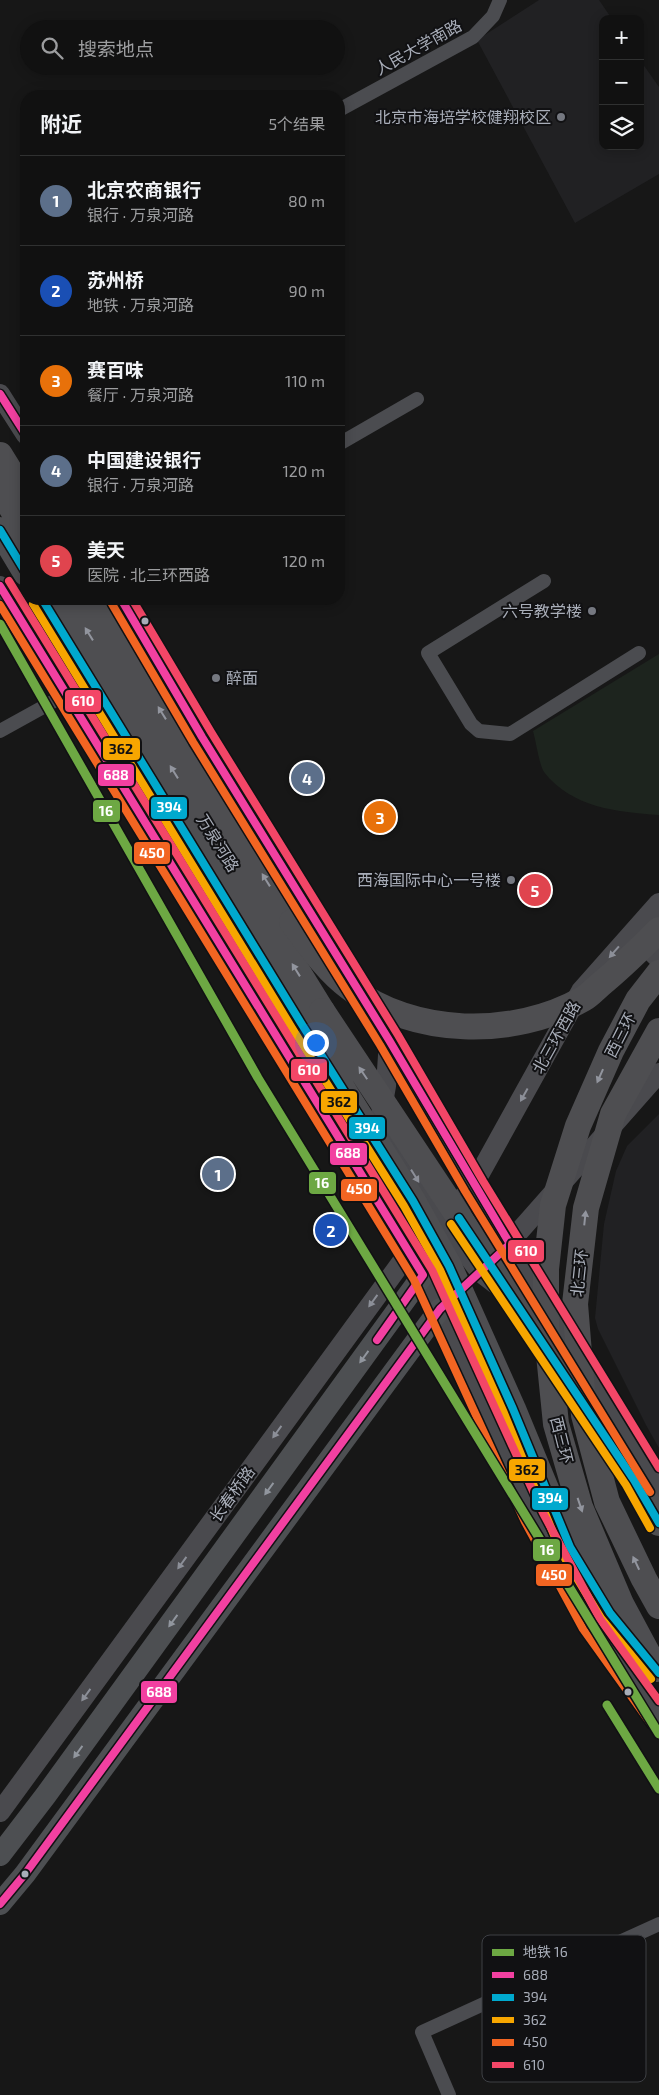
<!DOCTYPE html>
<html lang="zh">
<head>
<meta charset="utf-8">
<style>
  :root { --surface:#111; --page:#1a1a1a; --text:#f1f3f6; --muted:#9c9d9f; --line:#303131; --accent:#2563eb }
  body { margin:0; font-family:"Exo 2","Noto Sans SC",sans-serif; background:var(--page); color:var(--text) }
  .controls { position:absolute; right:15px; top:15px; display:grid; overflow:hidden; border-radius:10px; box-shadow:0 2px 12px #0003 }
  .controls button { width:45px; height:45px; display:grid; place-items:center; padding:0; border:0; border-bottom:1px solid var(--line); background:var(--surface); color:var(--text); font:25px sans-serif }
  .you { position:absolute; left:315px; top:1042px; width:18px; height:18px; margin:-12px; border:4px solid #fff; border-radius:50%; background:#1a73e8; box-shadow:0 0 0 8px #1a73e833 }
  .badge { display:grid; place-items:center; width:32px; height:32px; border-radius:50%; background:var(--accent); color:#fff; font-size:16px; font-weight:700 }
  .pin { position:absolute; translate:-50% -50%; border:2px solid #fff; box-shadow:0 1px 5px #0006 }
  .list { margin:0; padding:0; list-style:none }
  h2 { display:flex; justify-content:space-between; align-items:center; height:65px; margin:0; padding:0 20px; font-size:21px }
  h2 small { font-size:16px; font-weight:400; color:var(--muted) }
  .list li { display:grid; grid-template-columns:32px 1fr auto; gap:15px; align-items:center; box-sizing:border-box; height:90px; padding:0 20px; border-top:1px solid var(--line) }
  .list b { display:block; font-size:19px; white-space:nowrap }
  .list p { margin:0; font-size:16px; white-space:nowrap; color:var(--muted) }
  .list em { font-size:16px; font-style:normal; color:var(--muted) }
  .icon { flex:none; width:28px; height:28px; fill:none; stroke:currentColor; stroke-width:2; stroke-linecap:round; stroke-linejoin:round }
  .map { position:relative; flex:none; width:659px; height:2095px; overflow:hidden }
  .search { position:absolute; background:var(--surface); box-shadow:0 2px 12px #0003; left:20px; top:20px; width:325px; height:55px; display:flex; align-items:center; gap:12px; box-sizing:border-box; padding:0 18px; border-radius:28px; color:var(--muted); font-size:19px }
  .panel { position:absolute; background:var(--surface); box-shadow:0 2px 12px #0003; left:20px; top:90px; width:325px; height:515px; border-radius:20px }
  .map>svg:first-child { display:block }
  .built { fill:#212123 }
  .green { fill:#1d241e }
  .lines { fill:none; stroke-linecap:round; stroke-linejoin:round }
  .street { stroke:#4b4c50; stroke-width:14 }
  .secondary { stroke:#4a4a4e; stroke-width:20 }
  .primary { stroke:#4d4f52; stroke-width:22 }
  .highway { stroke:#4e4e51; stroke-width:26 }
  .highway-bridge { stroke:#4e4e51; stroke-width:26 }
  .bus-1-casing { stroke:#111113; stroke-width:11 }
  .bus-2-casing { stroke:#111113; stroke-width:11 }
  .bus-3-casing { stroke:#111113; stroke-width:11 }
  .bus-4-casing { stroke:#111113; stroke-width:11 }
  .bus-5-casing { stroke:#111113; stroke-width:11 }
  .bus-1 { stroke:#f240a1; stroke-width:8 }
  .bus-2 { stroke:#00a9ce; stroke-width:8 }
  .bus-3 { stroke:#f7a600; stroke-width:8 }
  .bus-4 { stroke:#f26522; stroke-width:8 }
  .bus-5 { stroke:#f34667; stroke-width:8 }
  .metro-1-casing { stroke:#111113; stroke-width:12 }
  .metro-1 { stroke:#6da843; stroke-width:9 }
  .oneway { fill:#92959e }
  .oneway2 { fill:#8c8f98 }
  .oneway3 { fill:#91969e }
  .poi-dot { fill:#757880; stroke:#111113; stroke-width:2 }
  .bus-dot { fill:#a8adb8; stroke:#111113; stroke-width:2 }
  .labels { text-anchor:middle; stroke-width:4; stroke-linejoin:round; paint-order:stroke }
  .street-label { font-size:16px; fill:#a8adb8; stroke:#111113 }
  .poi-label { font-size:16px; fill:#a8adb8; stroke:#111113; text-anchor:end }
  .key { fill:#111113; stroke:#3e4045; stroke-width:1 }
  .key-label { font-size:14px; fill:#a8adb8 }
  .line-badge { stroke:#111113; stroke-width:2 }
  .badge-label { font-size:14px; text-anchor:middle; font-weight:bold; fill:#fff }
  .pale-badge-label { font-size:14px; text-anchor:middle; font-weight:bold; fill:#111 }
</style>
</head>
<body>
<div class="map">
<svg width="659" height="2095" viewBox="0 0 659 2095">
  <rect width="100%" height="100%" fill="#171717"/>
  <path class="built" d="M 539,0 L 599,0 L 612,19 L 603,19 L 603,146 L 640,146 L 640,60 L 659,87 L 659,174 L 575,223 L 477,40 Z
    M 659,1114 L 659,1448 L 646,1425 L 598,1329 L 595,1318 L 604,1224 L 616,1171 L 627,1146 Z"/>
  <path class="green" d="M 659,654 L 659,815 C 618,812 572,808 544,772 C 539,764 536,741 533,731 Z"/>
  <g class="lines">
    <path class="street" d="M 339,110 L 473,37 L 493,16 L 500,0
      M 339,444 L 417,399
      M 544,581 L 428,653 L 471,724 L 479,731 L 510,734 L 639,653
      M 0,731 L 65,695
      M 449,2095 L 422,2032 L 659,1924"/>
    <path class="secondary" d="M 0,394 L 26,435
      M 0,586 L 423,1275 L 440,1309 L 534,1517 L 592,1624 L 659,1718
      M 121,599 L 202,737 L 389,1040 L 474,1186 L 659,1487
      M 635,935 L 659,959
      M 389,1040 L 386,1086 L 380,1120 L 449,1230 L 480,1272 L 501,1288
      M 502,1251 L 659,1073
      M 433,1258 L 581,991 L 659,903
      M 0,1812 L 409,1252 L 474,1186"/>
    <path class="primary" d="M 0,1855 L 46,1795 L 423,1275
      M 0,1904 L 25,1874 L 440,1309"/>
    <path class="highway" d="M 0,455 L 26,497
      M 0,489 L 26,532
      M 0,530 L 26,573
      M 42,599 L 301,1023
      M 68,599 L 322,1011
      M 90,599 L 292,922"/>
    <path class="highway-bridge" d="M 292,922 C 309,944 326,970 349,987 C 413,1037 514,1038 583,999 C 590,995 595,989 601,984 C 622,967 640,949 659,930
      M 322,1011 L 634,1480 L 659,1523
      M 301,1023 L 413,1201 L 449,1266 L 513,1409 L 570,1547 L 613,1616
      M 659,1031 L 613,1114 L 586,1208 L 575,1304 L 584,1415 L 607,1502 L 644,1579 L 659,1606
      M 656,1669 L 621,1604 L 580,1507 L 556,1424 L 546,1325 L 546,1269 L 553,1205 L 578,1126 L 611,1051 L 638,1000 L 659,973"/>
    <g class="bus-1-casing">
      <path id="bus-1" d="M 0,394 L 26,435
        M 0,586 L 423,1275 L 377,1340
        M 0,1904 L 25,1874 L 440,1309 L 510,1244 L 389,1040 L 202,737 L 121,599"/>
    </g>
    <g class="bus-2-casing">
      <path id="bus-2" d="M 0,530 L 26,573
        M 42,599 L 301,1023 L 413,1201 L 449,1266 L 513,1409 L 570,1547 L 610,1613 L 659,1673
        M 459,1218 L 634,1480 L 659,1523"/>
    </g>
    <g class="bus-3-casing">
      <path id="bus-3" d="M 33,604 L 292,1028 L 404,1206 L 440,1270 L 504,1413 L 561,1552 L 601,1618 L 651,1679
        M 451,1224 L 626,1485 L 650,1528"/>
    </g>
    <g class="bus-4-casing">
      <path id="bus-4" d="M 112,604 L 193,742 L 380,1045 L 465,1191 L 650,1492
        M 0,605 L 414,1280 L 525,1522 L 583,1629 L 651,1724"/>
    </g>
    <g class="bus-5-casing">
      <path id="bus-5" d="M 9,581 L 432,1270 L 543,1513 L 600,1619 L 659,1701
        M 132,599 L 211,732 L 398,1035 L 483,1181 L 659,1468"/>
    </g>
    <use href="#bus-1" class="bus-1"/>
    <use href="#bus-2" class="bus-2"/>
    <use href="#bus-3" class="bus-3"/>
    <use href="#bus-4" class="bus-4"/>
    <use href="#bus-5" class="bus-5"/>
    <g class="metro-1-casing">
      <path id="metro-1" d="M 0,624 L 258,1078 L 659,1734
        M 607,1705 L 659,1789"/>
    </g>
    <use href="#metro-1" class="metro-1"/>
  </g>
  <defs><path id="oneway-solid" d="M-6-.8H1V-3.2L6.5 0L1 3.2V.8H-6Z" transform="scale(1.25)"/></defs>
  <g class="oneway">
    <use href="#oneway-solid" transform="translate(89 634) rotate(-122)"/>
    <use href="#oneway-solid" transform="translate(162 713) rotate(-122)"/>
    <use href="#oneway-solid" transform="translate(174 772) rotate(-122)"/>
    <use href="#oneway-solid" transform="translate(266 880) rotate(-122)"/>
    <use href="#oneway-solid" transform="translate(296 970) rotate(-122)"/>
    <use href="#oneway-solid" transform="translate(363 1073) rotate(-124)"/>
    <use href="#oneway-solid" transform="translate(600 1076) rotate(114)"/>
    <use href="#oneway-solid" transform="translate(585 1218) rotate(-84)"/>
    <use href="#oneway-solid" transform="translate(580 1505) rotate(71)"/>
    <use href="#oneway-solid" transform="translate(636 1563) rotate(-115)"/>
  </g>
  <g class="oneway2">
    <use href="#oneway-solid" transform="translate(614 952) rotate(131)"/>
    <use href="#oneway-solid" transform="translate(524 1095) rotate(119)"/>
    <use href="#oneway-solid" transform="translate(415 1176) rotate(58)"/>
    <use href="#oneway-solid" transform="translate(373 1301) rotate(126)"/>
    <use href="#oneway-solid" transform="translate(277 1432) rotate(126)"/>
    <use href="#oneway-solid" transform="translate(182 1563) rotate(126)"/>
    <use href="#oneway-solid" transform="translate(86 1695) rotate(126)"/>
  </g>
  <g class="oneway3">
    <use href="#oneway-solid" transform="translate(364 1357) rotate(126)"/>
    <use href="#oneway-solid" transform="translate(269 1489) rotate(126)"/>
    <use href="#oneway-solid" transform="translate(173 1621) rotate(126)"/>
    <use href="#oneway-solid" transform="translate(78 1752) rotate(126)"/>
  </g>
  <g class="poi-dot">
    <circle cx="561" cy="117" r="5"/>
    <circle cx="592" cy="611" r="5"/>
    <circle cx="216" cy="678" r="5"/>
    <circle cx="511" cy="880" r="5"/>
  </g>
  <g class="bus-dot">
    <circle cx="145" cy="621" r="4.5"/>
    <circle cx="628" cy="1692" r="4.5"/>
    <circle cx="25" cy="1874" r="4.5"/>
  </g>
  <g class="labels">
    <g class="street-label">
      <text transform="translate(418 47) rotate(-29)" y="6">人民大学南路</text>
      <text transform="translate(218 843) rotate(58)" y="6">万泉河路</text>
      <text transform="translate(620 1035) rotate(-63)" y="6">西三环</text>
      <text transform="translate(556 1037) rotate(-61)" y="6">北三环西路</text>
      <text transform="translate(579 1273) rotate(-84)" y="6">北三环</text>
      <text transform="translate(562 1440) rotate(76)" y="6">西三环</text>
      <text transform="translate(232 1494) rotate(-54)" y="6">长春桥路</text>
    </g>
    <g class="poi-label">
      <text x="551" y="123">北京市海培学校健翔校区</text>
      <text x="582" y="617">六号教学楼</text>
      <text x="226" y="684" text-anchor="start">醉面</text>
      <text x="501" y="886">西海国际中心一号楼</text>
    </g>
  </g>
  <rect x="482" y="1935" width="164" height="147" rx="8" class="key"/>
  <rect x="492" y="1949" width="22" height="7" fill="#6da843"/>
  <rect x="492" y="1972" width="22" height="6" fill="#f240a1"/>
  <rect x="492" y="1994" width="22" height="7" fill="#00a9ce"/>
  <rect x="492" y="2017" width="22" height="6" fill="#f7a600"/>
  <rect x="492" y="2039" width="22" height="7" fill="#f26522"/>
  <rect x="492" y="2062" width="22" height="6" fill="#f34667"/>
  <g class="key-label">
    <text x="523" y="1957">地铁 16</text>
    <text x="523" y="1980">688</text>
    <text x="523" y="2002">394</text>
    <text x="523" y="2025">362</text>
    <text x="523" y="2047">450</text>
    <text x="523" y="2070">610</text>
  </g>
  <g class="line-badge">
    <rect x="64" y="689" width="38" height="24" rx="5" fill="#f34667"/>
    <rect x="102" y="737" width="39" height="24" rx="5" fill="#f7a600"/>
    <rect x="97" y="763" width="38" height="24" rx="5" fill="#f240a1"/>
    <rect x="150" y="796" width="38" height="24" rx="5" fill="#00a9ce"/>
    <rect x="92" y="799" width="29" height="24" rx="5" fill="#6da843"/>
    <rect x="133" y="841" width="38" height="24" rx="5" fill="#f26522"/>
    <rect x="290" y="1058" width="38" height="24" rx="5" fill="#f34667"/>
    <rect x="320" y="1090" width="38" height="24" rx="5" fill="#f7a600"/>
    <rect x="348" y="1116" width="38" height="24" rx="5" fill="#00a9ce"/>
    <rect x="329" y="1142" width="39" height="24" rx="5" fill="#f240a1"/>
    <rect x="308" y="1171" width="29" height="24" rx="5" fill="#6da843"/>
    <rect x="340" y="1178" width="38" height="24" rx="5" fill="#f26522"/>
    <rect x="507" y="1239" width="38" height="24" rx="5" fill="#f34667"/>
    <rect x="508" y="1458" width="38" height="24" rx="5" fill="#f7a600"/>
    <rect x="531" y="1487" width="38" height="24" rx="5" fill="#00a9ce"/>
    <rect x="532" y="1538" width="29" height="24" rx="5" fill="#6da843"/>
    <rect x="535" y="1563" width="38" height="24" rx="5" fill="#f26522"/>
    <rect x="140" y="1680" width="38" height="24" rx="5" fill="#f240a1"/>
  </g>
  <g class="badge-label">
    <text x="83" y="706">610</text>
    <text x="116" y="780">688</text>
    <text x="169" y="812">394</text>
    <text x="106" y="816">16</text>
    <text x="152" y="858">450</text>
    <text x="309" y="1075">610</text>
    <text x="367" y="1133">394</text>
    <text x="348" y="1158">688</text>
    <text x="322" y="1188">16</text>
    <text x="359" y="1194">450</text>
    <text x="526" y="1256">610</text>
    <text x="550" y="1503">394</text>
    <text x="547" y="1555">16</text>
    <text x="554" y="1580">450</text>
    <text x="159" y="1697">688</text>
  </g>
  <g class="pale-badge-label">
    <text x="121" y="754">362</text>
    <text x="339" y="1107">362</text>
    <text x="527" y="1475">362</text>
  </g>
</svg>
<div class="controls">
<button>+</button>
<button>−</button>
<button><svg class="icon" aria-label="layers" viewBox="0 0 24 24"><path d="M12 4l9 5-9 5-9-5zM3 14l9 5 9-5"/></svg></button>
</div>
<div class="you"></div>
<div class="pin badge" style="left:218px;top:1174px;background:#5c6f8a">1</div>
<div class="pin badge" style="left:331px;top:1230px;background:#1a4fb4">2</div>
<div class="pin badge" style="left:380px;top:817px;background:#e8710a">3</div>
<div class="pin badge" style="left:307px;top:778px;background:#5c6f8a">4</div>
<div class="pin badge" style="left:535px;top:890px;background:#e0444e">5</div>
<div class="search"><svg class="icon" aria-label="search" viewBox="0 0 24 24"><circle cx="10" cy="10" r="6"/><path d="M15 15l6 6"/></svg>搜索地点</div>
<section class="panel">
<h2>附近<small>5个结果</small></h2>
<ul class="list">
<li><span class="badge" style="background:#5c6f8a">1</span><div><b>北京农商银行</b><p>银行 · 万泉河路</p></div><em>80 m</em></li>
<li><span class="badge" style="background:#1a4fb4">2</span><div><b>苏州桥</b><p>地铁 · 万泉河路</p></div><em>90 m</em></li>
<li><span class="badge" style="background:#e8710a">3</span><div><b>赛百味</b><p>餐厅 · 万泉河路</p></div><em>110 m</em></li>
<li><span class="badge" style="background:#5c6f8a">4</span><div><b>中国建设银行</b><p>银行 · 万泉河路</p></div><em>120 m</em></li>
<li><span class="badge" style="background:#e0444e">5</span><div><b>美天</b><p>医院 · 北三环西路</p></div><em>120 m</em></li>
</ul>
</section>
</div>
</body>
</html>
